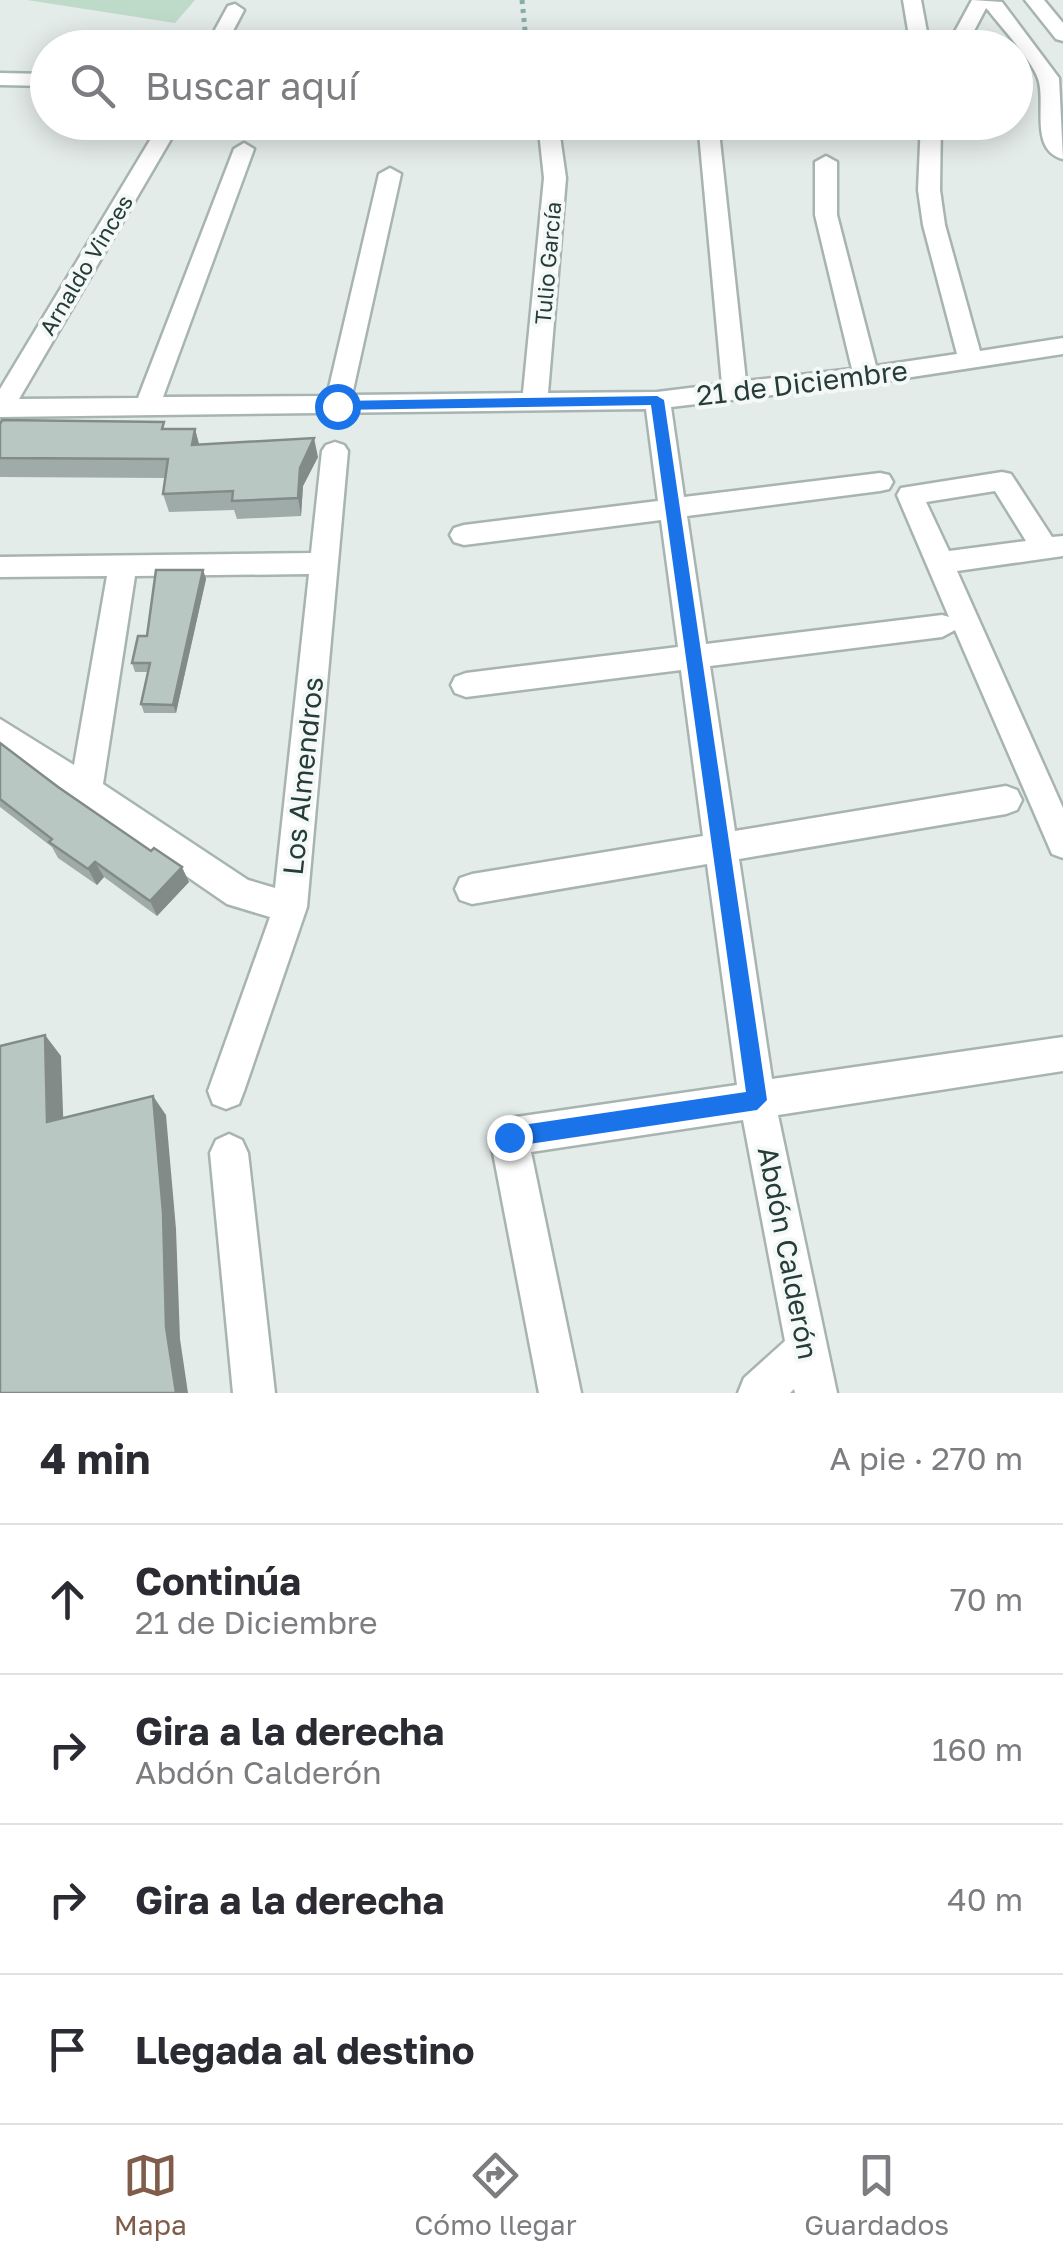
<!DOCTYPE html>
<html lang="es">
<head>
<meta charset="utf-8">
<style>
  :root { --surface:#fff; --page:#f7f7f7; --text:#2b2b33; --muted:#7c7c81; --line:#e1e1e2; --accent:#805c4a }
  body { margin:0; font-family:"Golos Text",sans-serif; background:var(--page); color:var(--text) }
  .stop { position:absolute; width:30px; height:30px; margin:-22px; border:8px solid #1a73e8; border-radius:50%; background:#fff }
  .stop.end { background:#1a73e8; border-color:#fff; box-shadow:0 2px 10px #0008 }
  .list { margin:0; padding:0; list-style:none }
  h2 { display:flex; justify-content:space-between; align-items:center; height:130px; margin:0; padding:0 40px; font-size:42px }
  h2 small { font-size:32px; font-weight:400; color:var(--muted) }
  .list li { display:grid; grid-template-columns:65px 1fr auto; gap:30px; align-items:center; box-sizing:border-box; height:150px; padding:0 40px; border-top:2px solid var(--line) }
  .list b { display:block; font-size:38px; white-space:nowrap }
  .list p { margin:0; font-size:32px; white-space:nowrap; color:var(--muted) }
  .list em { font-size:32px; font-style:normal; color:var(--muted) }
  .icon { flex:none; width:55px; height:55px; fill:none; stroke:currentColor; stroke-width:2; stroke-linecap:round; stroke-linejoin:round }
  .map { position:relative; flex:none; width:1063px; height:1393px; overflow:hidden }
  .search { position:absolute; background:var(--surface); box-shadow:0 5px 25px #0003; left:30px; right:30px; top:30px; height:110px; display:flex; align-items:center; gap:25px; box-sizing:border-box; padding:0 35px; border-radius:55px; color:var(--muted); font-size:38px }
  .sheet { height:730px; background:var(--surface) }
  nav { display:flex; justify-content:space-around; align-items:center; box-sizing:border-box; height:140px; border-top:2px solid var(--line); background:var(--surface); font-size:28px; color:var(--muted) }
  nav a { display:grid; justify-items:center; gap:5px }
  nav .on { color:var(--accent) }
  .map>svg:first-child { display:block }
  .green { fill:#bedbca }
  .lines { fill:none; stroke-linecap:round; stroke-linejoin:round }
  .minor-casing { stroke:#a7b4b1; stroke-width:5 }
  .path { stroke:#87ada7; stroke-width:5; stroke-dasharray:4 5; stroke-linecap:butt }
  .minor { fill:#fff; fill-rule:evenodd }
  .wall { fill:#9faba8 }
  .shaded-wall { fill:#828b88 }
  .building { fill:#b9c7c3; stroke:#828b88; stroke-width:2.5 }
  .route { fill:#1a73e8 }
  .labels { text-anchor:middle; stroke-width:8; stroke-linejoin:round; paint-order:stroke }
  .far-street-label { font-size:22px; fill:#253c39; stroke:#f4f9f7 }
  .street-label { font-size:28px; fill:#253c39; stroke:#f4f9f7 }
</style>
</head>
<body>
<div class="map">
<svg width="1063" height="1393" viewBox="0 0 1063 1393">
  <rect width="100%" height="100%" fill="#e4ecea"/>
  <path class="green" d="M 27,0 L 195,0 L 175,23 Z"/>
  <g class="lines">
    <g class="minor-casing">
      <path id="minor" d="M 903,0 L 921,0 L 930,48 L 911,48 Z
        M 972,0 L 1002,2 L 1059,78 L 1063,159 C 1030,150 1045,107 1039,82 C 1035,63 1001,27 988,10 L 986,8 L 965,48 L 946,48 Z
        M 1025,0 L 1044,0 L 1063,23 L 1063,41 L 1056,39 Z
        M 235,4 L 244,10 L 224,48 L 205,48 L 228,6 Z
        M 0,73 L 48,74 L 48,86 L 0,85 Z
        M 161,122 L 181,122 L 19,399 L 138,398 L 234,149 L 244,143 L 254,149 L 163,397 L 327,396 L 379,174 L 390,168 L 401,174 L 352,395 L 523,393 L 544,178 L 538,122 L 558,122 L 566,178 L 548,393 L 657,392 L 722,384 L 698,122 L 718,122 L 746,381 L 852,369 L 815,215 L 815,162 L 826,156 L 837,162 L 837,215 L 876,366 L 957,354 L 923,225 L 918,190 L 921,122 L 941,122 L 940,190 L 945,225 L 980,351 L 1063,338 L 1063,354 L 866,384 L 671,407 L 684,497 L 880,473 L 889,475 L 893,482 L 889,489 L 880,491 L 687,516 L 706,644 L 942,615 L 949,617 L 897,495 L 901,488 L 1002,472 L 1011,474 L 1052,537 L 1063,536 L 1063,556 L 957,571 L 1063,808 L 1063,858 L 1052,854 L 955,630 L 942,637 L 710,666 L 735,831 L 1006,786 L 1017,790 L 1022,800 L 1017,810 L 1006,814 L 739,859 L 772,1079 L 1063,1037 L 1063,1071 L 778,1115 L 837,1393 L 795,1393 L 794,1389 L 790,1393 L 738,1393 L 744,1378 L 785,1341 L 743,1120 L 531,1152 L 581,1393 L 539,1393 L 490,1137 L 496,1124 L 509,1118 L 737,1085 L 707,864 L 472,904 L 460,900 L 455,889 L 460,878 L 472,874 L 703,836 L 681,670 L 466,697 L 455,693 L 451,685 L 455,677 L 466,673 L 678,647 L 661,520 L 464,545 L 454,542 L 450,535 L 454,528 L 464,525 L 658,501 L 646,409 L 0,417 L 0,389 ZM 995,491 L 1026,541 L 949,551 L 926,502 Z
        M 335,442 L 344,445 L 348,451 L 307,907 L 244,1091 L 239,1104 L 226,1109 L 213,1104 L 208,1091 L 270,917 L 227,904 L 0,748 L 0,719 L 74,765 L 107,576 L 0,577 L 0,557 L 311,553 L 322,451 L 326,445 ZM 309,574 L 275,888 L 248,880 L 103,784 L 135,576 Z
        M 229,1134 L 242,1140 L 248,1153 L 275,1393 L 233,1393 L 210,1153 L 216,1140 Z"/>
    </g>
    <path class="path" d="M 522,0 L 525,30 L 534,48"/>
    <use href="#minor" class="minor"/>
  </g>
  <path class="wall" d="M 0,424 L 195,429 L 199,444 L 318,457 L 303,486 L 301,516 L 237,519 L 234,510 L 169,512 L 163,494 L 165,478 L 0,477 Z
    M 203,570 L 206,579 L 176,713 L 144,713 L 141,704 L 148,672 L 135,672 L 132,663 L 147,636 Z
    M 0,743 L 189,882 L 157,916 L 104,877 L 97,885 L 58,858 L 52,847 L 0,807 Z"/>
  <path class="shaded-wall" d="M 195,429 L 200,448 L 192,445 Z
    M 314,438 L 318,457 L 303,486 L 301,516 L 298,498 L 300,468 Z
    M 203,570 L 206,579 L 176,713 L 173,705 Z
    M 95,862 L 104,877 L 97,885 L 88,869 Z
    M 182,867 L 189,882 L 157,916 L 150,901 Z
    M 45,1035 L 61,1056 L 64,1140 L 47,1122 Z
    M 153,1096 L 166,1115 L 176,1229 L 180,1339 L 188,1393 L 176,1393 L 166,1327 Z"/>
  <path class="building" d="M 2,420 L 164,422 L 162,429 L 195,429 L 192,445 L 314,438 L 300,468 L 298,498 L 232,501 L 233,491 L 163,494 L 168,459 L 0,458 L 0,424 Z
    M 156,570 L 203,570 L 173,705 L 141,704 L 150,663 L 132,663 L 138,636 L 147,636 Z
    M 0,743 L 58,787 L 151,851 L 154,848 L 182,867 L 150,901 L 95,862 L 88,869 L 49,842 L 52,839 L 0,799 Z
    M 45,1035 L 47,1122 L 153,1096 L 163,1213 L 166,1327 L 176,1393 L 0,1393 L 0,1046 Z"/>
  <path class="route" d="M 657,396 L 664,400 L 767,1100 L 757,1110 L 509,1147 L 499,1137 L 509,1127 L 746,1092 L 651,405 L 337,410 L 330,406 L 337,401 Z"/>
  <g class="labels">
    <g class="far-street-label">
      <text transform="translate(548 263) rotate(-85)" y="8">Tulio García</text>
      <text transform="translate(86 265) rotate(-59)" y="8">Arnaldo Vinces</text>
    </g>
    <g class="street-label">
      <text transform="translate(802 383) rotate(-7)" y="10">21 de Diciembre</text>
      <text transform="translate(303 776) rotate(-84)" y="10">Los Almendros</text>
      <text transform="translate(788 1253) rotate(79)" y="10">Abdón Calderón</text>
    </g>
  </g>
</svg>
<div class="stop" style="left:337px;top:406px"></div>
<div class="stop end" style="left:509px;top:1137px"></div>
<div class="search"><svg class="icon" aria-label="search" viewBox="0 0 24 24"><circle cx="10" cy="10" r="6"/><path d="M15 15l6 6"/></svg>Buscar aquí</div>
</div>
<section class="sheet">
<h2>4 min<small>A pie · 270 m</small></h2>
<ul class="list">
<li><svg class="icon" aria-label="ahead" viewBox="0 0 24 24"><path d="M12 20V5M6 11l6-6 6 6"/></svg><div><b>Continúa</b><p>21 de Diciembre</p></div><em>70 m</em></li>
<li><svg class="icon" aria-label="right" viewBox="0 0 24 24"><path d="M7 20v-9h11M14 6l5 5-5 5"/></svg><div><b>Gira a la derecha</b><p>Abdón Calderón</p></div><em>160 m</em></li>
<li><svg class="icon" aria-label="right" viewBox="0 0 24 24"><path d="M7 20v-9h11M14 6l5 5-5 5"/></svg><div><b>Gira a la derecha</b></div><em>40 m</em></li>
<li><svg class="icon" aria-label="arrive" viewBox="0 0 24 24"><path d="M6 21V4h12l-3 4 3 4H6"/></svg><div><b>Llegada al destino</b></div></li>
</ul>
</section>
<nav>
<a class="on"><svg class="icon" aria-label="map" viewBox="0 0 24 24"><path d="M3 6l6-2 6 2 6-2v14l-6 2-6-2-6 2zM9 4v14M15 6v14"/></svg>Mapa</a>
<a><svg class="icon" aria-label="directions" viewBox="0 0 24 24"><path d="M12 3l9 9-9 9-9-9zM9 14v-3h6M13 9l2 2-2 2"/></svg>Cómo llegar</a>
<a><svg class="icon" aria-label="saved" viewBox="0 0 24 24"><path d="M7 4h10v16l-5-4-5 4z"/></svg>Guardados</a>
</nav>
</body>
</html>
